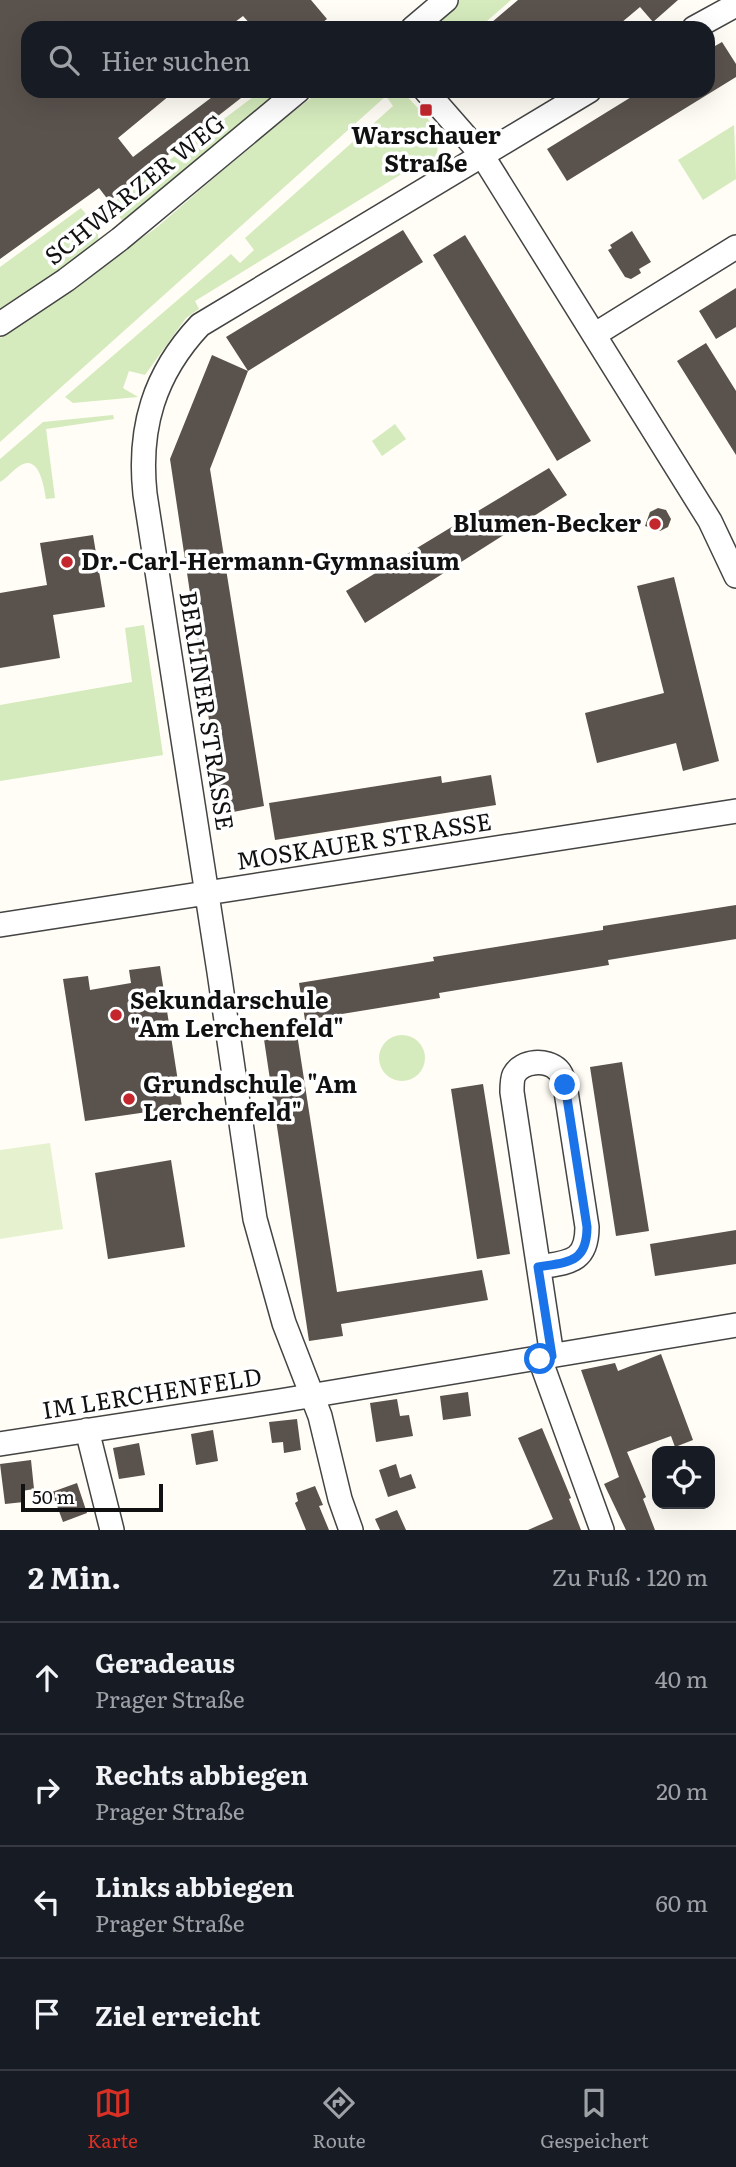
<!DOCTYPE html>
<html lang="de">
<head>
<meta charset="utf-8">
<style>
  :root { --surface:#171b24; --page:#242831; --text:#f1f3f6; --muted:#9ea1a6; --line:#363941; --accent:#d93025 }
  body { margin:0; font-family:Literata,serif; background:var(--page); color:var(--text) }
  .controls { position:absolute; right:21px; bottom:21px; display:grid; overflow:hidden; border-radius:14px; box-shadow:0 7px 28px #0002 }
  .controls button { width:63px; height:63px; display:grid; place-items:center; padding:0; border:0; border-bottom:2px solid var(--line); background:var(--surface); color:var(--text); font:35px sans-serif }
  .scale { position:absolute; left:21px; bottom:18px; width:142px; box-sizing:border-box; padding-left:7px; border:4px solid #111; border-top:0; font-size:19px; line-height:24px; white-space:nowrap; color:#111; -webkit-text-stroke:5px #fff; paint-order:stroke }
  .stop { position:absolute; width:21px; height:21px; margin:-16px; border:5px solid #1a73e8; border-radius:50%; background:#fff }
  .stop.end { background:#1a73e8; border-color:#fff; box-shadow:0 2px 7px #0008 }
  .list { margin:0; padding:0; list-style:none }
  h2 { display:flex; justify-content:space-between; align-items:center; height:91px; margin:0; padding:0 28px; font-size:30px }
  h2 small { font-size:23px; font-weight:400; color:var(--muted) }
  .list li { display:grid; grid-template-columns:46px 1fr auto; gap:21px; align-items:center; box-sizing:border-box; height:112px; padding:0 28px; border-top:2px solid var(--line) }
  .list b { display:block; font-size:26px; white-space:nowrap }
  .list p { margin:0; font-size:23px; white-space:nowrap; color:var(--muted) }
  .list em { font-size:23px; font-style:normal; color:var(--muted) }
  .icon { flex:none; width:38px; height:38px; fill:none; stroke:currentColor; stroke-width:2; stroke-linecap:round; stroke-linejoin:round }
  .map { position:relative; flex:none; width:736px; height:1530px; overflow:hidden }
  .search { position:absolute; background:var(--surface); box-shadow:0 7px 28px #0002; left:21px; right:21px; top:21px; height:77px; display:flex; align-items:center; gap:18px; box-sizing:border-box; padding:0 24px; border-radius:21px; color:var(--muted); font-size:26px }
  .sheet { height:539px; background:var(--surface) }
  nav { display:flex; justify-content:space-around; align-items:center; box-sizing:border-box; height:98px; border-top:2px solid var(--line); background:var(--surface); font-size:19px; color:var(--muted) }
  nav a { display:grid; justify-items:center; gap:4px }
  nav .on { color:var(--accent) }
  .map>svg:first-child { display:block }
  .green { fill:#d5ebbd }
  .pitch { fill:#e6f2cf }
  .building { fill:#5a524d }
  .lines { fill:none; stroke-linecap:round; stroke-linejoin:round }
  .minor-casing { stroke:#444; stroke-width:26 }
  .minor { stroke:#fff; stroke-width:23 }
  .route { stroke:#1a73e8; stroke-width:9 }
  .poi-dot { fill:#c4262e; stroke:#fff; stroke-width:2.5 }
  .labels { text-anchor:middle; stroke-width:7; stroke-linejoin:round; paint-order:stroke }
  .poi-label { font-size:24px; font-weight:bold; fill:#111; stroke:#fff; text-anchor:start }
  .street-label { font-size:24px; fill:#111; stroke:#fff }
</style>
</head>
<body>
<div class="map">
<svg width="736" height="1530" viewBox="0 0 736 1530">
  <rect width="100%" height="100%" fill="#fffdf5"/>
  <path class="green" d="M 460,0 L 511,0 L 479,28 L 428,28 Z
    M 261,91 L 278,91 L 279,93 L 123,222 L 111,204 Z
    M 320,91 L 402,91 L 441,133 L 436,157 L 426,159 L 195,301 L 199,309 L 186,318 L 145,375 L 129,371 L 123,388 L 138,397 L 73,403 L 65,397 L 231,254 L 240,263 L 254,250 L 245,238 L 393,106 L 386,96 L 0,442 L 0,338 L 156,228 L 260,138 Z
    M 734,125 L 736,179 L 703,200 L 678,160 Z
    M 81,208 L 97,228 L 99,244 L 0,317 L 0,267 Z
    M 113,415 L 114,419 L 46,429 L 55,498 L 46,499 C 44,487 39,451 18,467 C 11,472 8,477 0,482 L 0,459 L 43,422 Z
    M 395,424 L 406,439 L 382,456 L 372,441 Z
    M 144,625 L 163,755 L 0,781 L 0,705 L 132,682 L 125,628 Z
    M379 1058a23 23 0 1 1 46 0a23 23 0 1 1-46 0Z"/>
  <path class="pitch" d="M 50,1143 L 63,1229 L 0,1239 L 0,1150 Z"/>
  <path class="building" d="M 0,0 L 311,0 L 327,19 L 315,28 L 254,28 L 243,16 L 227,28 L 28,28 L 28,91 L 175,91 L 118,138 L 133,157 L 220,91 L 250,91 L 109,201 L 99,188 L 0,259 Z
    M 518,0 L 678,0 L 653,22 L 640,7 L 615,28 L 485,28 Z
    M 722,42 L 736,64 L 736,77 L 567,181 L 547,149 L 641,91 L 708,91 L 708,50 Z
    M 403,230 L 423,262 L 248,371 L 226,337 Z
    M 632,231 L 651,262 L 639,269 L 641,273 L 631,279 L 625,277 L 608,250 L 612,248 L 610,245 Z
    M 465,235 L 591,441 L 557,461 L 433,255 Z
    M 736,288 L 736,327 L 716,339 L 699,311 Z
    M 706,343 L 736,391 L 736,455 L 677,361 Z
    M 212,355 L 248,371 L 210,469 L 264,806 L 223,814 L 170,459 Z
    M 549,468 L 567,495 L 365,623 L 346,591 Z
    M 658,508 L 666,510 L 671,519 L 668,527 L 660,531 L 645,526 L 650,512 Z
    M 93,535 L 105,607 L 53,615 L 60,658 L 0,668 L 0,593 L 47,585 L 40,543 Z
    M 674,577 L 719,761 L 683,771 L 676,743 L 597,763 L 585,713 L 664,693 L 637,586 Z
    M 491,775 L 496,805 L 275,840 L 269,803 L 441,776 L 442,783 Z
    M 736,905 L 736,939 L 608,960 L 609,965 L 439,993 L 440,998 L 305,1020 L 299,983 L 434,961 L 433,957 L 603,930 L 603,926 Z
    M 160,966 L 182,1107 L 85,1121 L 63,979 L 88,976 L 90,990 L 131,983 L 129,970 Z
    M 295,1021 L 337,1292 L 482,1270 L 488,1300 L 341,1324 L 343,1336 L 309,1341 L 262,1026 Z
    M 622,1062 L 649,1231 L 616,1236 L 590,1067 Z
    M 483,1084 L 510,1254 L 477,1259 L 451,1089 Z
    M 171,1160 L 185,1247 L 108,1259 L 95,1173 Z
    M 736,1230 L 736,1264 L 655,1276 L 650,1244 Z
    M 661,1354 L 693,1440 L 675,1447 L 671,1436 L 627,1452 L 646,1497 L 643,1499 L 655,1530 L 626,1530 L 604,1484 L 619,1477 L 581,1370 L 615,1363 L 618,1371 Z
    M 468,1392 L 471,1416 L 443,1420 L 440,1396 Z
    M 397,1399 L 400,1416 L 409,1415 L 413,1436 L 376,1442 L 370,1403 Z
    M 297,1419 L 301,1450 L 284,1453 L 283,1442 L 272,1443 L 269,1422 Z
    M 542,1428 L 571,1498 L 569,1499 L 581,1530 L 528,1530 L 553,1519 L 518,1438 Z
    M 213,1430 L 218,1461 L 196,1465 L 191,1434 Z
    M 139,1443 L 145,1475 L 119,1479 L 113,1448 Z
    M 31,1460 L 34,1489 L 22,1491 L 24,1502 L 5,1504 L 0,1464 Z
    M 396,1464 L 400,1478 L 411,1474 L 416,1488 L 388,1497 L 379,1470 Z
    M 77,1483 L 87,1513 L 63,1522 L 52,1492 Z
    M 315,1486 L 323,1505 L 319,1506 L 329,1530 L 306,1530 L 295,1503 L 298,1501 L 296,1493 Z
    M 397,1510 L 406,1530 L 380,1530 L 375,1519 Z"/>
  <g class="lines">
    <g class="minor-casing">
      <path id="minor" d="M 413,28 L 446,0
        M 694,28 L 736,5
        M 426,91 L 482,155 L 710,521 L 736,576
        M 0,324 L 66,280 L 120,239 L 298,91
        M 594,335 L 736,247
        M 0,925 L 736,811
        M 539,1267 C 568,1262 587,1263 587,1227 L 565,1085 C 563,1079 562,1074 558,1070 C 547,1059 522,1060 514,1075 C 512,1079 512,1087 512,1092 C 525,1180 538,1268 552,1356
        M 540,1359 L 602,1530
        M 87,1430 L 112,1530
        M 0,1444 L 279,1401 L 736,1325
        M 351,1530 L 340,1499 L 320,1416 L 284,1323 L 255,1219 L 219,972 L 145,494 C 138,428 154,374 200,325 L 589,91"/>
    </g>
    <use href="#minor" class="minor"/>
  </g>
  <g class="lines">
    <path class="route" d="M 540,1359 L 552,1356 L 538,1267 C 568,1262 587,1263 587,1227 L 565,1085"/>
  </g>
  <g class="poi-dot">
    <rect x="419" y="103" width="14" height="14" rx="3.5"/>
    <circle cx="655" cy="524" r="7"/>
    <circle cx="67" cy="562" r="7"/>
    <circle cx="116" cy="1015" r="7"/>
    <circle cx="129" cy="1099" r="7"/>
  </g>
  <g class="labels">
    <g class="poi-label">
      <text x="426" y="144" text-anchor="middle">Warschauer<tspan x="426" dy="28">Straße</tspan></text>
      <text x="641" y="532" text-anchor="end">Blumen-Becker</text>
      <text x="81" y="570">Dr.-Carl-Hermann-Gymnasium</text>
      <text x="130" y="1009">Sekundarschule<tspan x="130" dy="28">"Am Lerchenfeld"</tspan></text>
      <text x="143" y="1093">Grundschule "Am<tspan x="143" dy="28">Lerchenfeld"</tspan></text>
    </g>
    <g class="street-label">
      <text transform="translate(135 190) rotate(-39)" y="8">SCHWARZER WEG</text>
      <text transform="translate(206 711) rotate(81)" y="8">BERLINER STRASSE</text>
      <text transform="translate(364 842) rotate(-9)" y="8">MOSKAUER STRASSE</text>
      <text transform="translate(152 1394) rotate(-9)" y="8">IM LERCHENFELD</text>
    </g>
  </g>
</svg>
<div class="controls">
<button><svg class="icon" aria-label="locate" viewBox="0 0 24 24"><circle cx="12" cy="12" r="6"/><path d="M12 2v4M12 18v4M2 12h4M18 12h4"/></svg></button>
</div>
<div class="scale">50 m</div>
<div class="stop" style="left:540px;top:1359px"></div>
<div class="stop end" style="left:565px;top:1085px"></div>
<div class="search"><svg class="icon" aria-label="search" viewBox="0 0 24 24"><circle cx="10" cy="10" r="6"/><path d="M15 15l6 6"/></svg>Hier suchen</div>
</div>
<section class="sheet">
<h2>2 Min.<small>Zu Fuß · 120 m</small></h2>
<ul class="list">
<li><svg class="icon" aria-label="ahead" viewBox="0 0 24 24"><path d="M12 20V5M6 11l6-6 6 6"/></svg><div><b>Geradeaus</b><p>Prager Straße</p></div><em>40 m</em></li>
<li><svg class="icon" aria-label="right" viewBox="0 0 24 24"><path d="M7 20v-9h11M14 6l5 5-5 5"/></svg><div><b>Rechts abbiegen</b><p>Prager Straße</p></div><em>20 m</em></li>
<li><svg class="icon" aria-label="left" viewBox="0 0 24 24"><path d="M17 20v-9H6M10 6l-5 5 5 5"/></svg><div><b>Links abbiegen</b><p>Prager Straße</p></div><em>60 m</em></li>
<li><svg class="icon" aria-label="arrive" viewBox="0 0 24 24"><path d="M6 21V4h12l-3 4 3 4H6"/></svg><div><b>Ziel erreicht</b></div></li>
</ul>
</section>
<nav>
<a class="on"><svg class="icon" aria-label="map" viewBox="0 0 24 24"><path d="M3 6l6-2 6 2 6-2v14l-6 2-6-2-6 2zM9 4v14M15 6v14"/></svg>Karte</a>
<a><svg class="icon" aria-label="directions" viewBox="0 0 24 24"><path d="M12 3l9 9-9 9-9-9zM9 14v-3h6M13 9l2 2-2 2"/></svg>Route</a>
<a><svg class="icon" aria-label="saved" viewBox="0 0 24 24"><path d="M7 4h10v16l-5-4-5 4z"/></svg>Gespeichert</a>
</nav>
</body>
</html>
